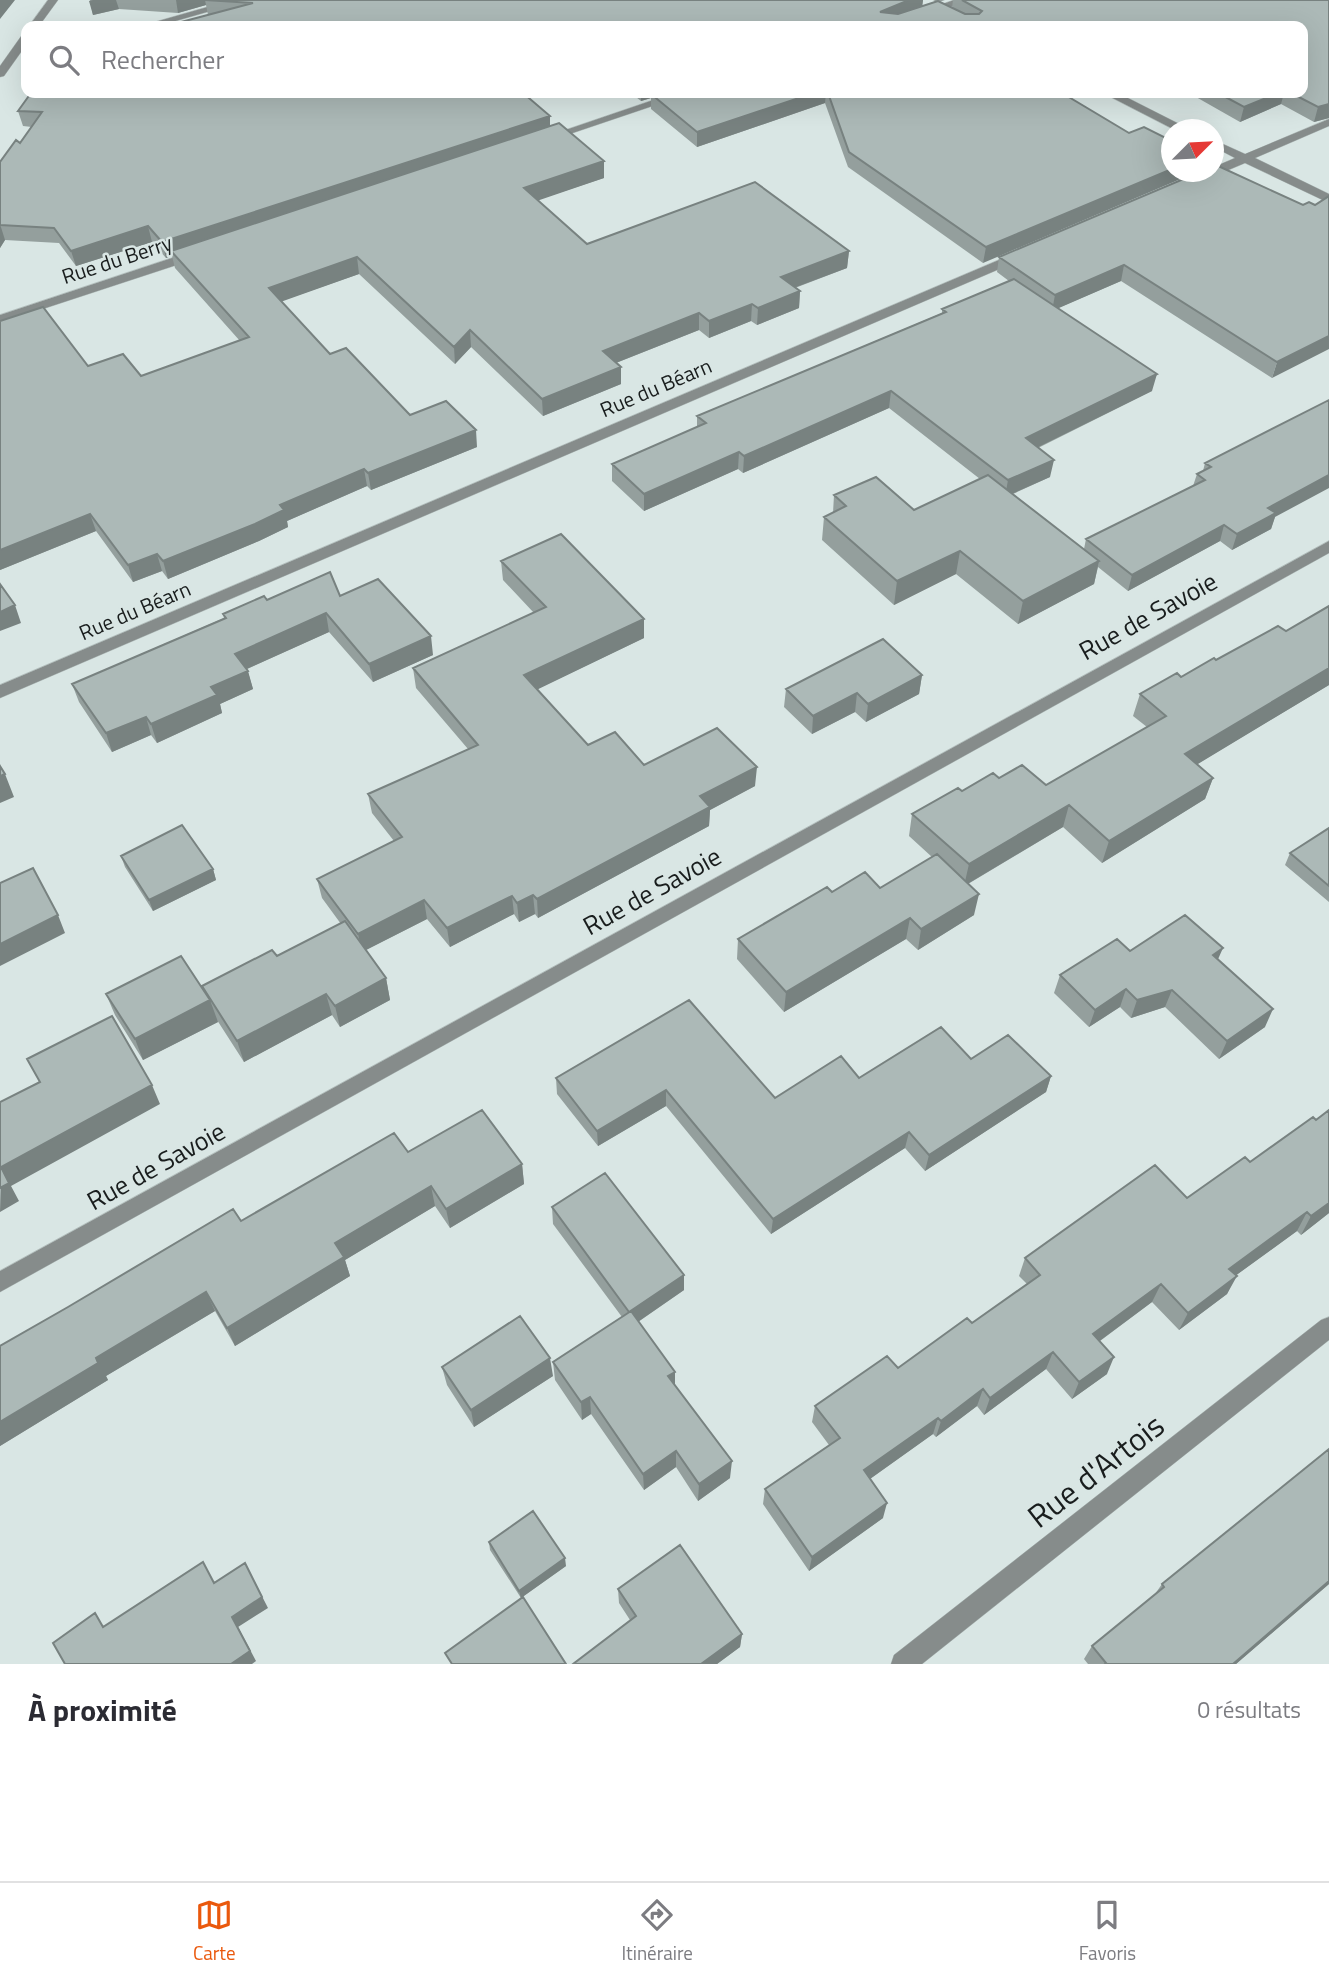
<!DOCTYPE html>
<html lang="fr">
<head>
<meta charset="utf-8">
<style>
  :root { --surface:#fff; --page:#f2f2f3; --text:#2b2b33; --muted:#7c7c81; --line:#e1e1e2; --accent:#ea580c }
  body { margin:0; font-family:"Titillium Web",sans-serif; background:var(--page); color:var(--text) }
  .compass { position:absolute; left:1161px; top:119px; width:63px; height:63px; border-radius:50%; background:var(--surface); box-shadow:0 7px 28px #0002; rotate:66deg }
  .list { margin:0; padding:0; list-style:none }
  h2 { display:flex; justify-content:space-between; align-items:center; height:91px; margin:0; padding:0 28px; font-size:30px }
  h2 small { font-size:23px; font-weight:400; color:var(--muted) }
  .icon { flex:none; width:38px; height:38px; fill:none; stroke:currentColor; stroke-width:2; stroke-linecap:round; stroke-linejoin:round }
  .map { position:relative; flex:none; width:1329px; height:1664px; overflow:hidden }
  .search { position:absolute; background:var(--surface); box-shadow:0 7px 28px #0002; left:21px; right:21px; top:21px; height:77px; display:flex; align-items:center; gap:18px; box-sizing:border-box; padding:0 24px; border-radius:14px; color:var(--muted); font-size:26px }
  .sheet { height:217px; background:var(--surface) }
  nav { display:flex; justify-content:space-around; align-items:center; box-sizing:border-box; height:98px; border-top:2px solid var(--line); background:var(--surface); font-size:19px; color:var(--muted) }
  nav a { display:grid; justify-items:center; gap:4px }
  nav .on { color:var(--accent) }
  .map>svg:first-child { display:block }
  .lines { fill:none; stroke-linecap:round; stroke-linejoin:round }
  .minor-casing { stroke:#b6c2c0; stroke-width:1 }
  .minor { fill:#868c8b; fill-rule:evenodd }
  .wall { fill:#949f9d }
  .shaded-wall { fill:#788280 }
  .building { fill:#acb9b7; stroke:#788280; stroke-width:2 }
  .labels { text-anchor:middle; stroke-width:5; stroke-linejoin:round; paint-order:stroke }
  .far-street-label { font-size:21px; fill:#191d1d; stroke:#d9e6e4 }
  .street-label { font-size:26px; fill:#191d1d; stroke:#d9e6e4 }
  .near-street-label { font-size:32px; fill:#191d1d; stroke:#d9e6e4 }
</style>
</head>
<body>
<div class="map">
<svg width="1329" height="1664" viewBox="0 0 1329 1664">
  <rect width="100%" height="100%" fill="#d9e6e4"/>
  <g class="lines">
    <g class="minor-casing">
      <path id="minor" d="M 48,0 L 58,0 L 39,26 L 29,26 Z
        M 232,0 L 249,0 L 158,26 L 141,26 Z
        M 954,0 L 970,0 L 896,26 L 881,26 Z
        M 26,34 L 26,45 L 4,76 L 0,77 L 0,66 L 22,35 Z
        M 674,93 L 691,93 L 552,140 L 542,138 Z
        M 1103,93 L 1118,93 L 1191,130 L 1175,130 Z
        M 1329,119 L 1329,126 L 1255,158 L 1329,194 L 1329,203 L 1245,163 L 1207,179 L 1197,176 L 1203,172 L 1214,172 L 1214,167 L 1235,158 L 1214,147 L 1214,140 L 1245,154 Z
        M 196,250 L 202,254 L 201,257 L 0,323 L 0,315 Z
        M 1020,251 L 1025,252 L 1025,258 L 0,698 L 0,685 Z
        M 1329,541 L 1329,553 L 0,1292 L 0,1271 Z
        M 1329,1317 L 1329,1340 L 922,1664 L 891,1664 L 894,1655 L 1321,1320 Z"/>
    </g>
    <use href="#minor" class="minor"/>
  </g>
  <path class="wall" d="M 90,0 L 923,0 L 922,6 L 937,2 L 933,0 L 945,0 L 939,2 L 952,8 L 953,0 L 1329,0 L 1329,118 L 1314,122 L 1281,104 L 1240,122 L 1189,93 L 1303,93 L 1303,26 L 210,15 L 208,15 L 206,5 L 178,13 L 119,9 L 93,15 Z
    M 631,93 L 1062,93 L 983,263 L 848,167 L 825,103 L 697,147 L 651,109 L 651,98 L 641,101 Z
    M 18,111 L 550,126 L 604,178 L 537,200 L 587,244 L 849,251 L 847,268 L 795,288 L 800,291 L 799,308 L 757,325 L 751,321 L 709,338 L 699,330 L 616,363 L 621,367 L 621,384 L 543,416 L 471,347 L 455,364 L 359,274 L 281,301 L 330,354 L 410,415 L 477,447 L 371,490 L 367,486 L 287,521 L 288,527 L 259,541 L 168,579 L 162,571 L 133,582 L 96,531 L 0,570 L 0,321 L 88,366 L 141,376 L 240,341 L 175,268 L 172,256 L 166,258 L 152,242 L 76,266 L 59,243 L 5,240 L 0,248 L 0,162 L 20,143 L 32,127 L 23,126 Z
    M 1329,196 L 1272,378 L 1121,281 L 1058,308 L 1152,391 L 1038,448 L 1050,477 L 1013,494 L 1084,549 L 1086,539 L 1193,486 L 1197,474 L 1203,471 L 1205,463 L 1275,517 L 1271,529 L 1232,550 L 1220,541 L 1128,591 L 1098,567 L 1094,584 L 1018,624 L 956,574 L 894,605 L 822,540 L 824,517 L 833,513 L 834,495 L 914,510 L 980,479 L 889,408 L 743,473 L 738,469 L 644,511 L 612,481 L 612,464 L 697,427 L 697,416 L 942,313 L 942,309 L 1009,281 L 997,272 L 999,257 L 1303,205 L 1315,205 Z
    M 501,561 L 644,619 L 644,638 L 537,689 L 588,745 L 644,765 L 755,786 L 710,810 L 709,826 L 538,918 L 535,914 L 519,922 L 514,914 L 450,947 L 427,919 L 366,950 L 386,978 L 390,1000 L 340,1027 L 332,1015 L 244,1062 L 217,1020 L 218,1022 L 143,1060 L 115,1015 L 106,994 L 202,988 L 277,956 L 341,924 L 322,898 L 317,879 L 394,841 L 372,813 L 368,794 L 468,749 L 416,688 L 413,668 L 534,613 L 503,580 Z
    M 340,596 L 433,655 L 373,682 L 329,632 L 247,669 L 253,689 L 220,704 L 222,713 L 157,743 L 151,735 L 112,752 L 79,702 L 72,684 L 224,618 L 223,614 L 267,600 Z
    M 1216,660 L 1329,685 L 1197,764 L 1213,778 L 1205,799 L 1102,863 L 1063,827 L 968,884 L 974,915 L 918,950 L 906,939 L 784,1012 L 737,959 L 738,939 L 832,892 L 880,888 L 932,857 L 909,836 L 912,814 L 962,791 L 999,778 L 1046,785 L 1147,727 L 1133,716 L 1140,694 L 1181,677 Z
    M 922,675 L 919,694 L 866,722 L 855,712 L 812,734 L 784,707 L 786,689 Z
    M 1329,828 L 1329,902 L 1285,865 L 1290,853 Z
    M 121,856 L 213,869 L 216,880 L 153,911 L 125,867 Z
    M 1130,951 L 1218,959 L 1265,1027 L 1219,1059 L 1165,1007 L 1131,1018 L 1120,1007 L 1089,1027 L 1054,993 L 1060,975 Z
    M 971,1059 L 1051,1076 L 1046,1092 L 925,1171 L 905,1148 L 771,1234 L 666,1106 L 598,1146 L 557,1094 L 556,1078 L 775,1098 L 859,1078 Z
    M 1329,1110 L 1329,1213 L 1301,1235 L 1297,1231 L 1236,1275 L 1227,1294 L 1179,1330 L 1152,1302 L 1100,1341 L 1107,1374 L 1072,1399 L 1046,1369 L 984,1415 L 977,1406 L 936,1437 L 933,1434 L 870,1479 L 883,1518 L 809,1571 L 763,1504 L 765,1489 L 829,1445 L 812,1422 L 815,1406 L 898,1368 L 972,1323 L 1027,1284 L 1019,1276 L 1025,1258 L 1187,1198 L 1250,1162 L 1316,1120 Z
    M 408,1152 L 522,1164 L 524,1184 L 450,1228 L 435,1206 L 345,1260 L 350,1276 L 235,1346 L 215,1311 L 106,1376 L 108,1380 L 0,1446 L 0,1346 L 241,1221 Z
    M 552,1207 L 684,1290 L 638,1322 L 675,1372 L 675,1385 L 730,1478 L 698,1501 L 676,1467 L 644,1490 L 591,1414 L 582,1420 L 555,1380 L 553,1362 L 622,1317 L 553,1224 Z
    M 442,1367 L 553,1376 L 474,1427 L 447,1385 Z
    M 1329,1449 L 1329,1584 L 1236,1664 L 1088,1664 L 1084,1659 L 1092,1646 L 1155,1594 L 1162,1584 Z
    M 489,1542 L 566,1566 L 521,1598 L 490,1550 Z
    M 618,1589 L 742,1634 L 740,1647 L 717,1664 L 573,1664 L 630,1620 L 619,1603 Z"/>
  <path class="shaded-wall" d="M 0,0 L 15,0 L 0,19 Z
    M 93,0 L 116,0 L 119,9 L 93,15 L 89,1 Z
    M 176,0 L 222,0 L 205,0 L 206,5 L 178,13 Z
    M 909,0 L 923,0 L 922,8 L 878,26 L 880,12 Z
    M 641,93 L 666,93 L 651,94 L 651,98 L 641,101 Z
    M 814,93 L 826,93 L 825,103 L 697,147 L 697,132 Z
    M 1278,93 L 1284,93 L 1281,104 L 1240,122 L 1244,107 Z
    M 1329,104 L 1329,118 L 1314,122 L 1318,107 Z
    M 550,116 L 550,131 L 171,251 L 172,256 L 166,258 L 162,242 Z
    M 604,161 L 604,178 L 525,205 L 524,188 Z
    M 1172,169 L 1172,172 L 1197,172 L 983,263 L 986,247 Z
    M 0,224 L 5,240 L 0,248 Z
    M 148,226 L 152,242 L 76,266 L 71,251 Z
    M 849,251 L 847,268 L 780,293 L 781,277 Z
    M 357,257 L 359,274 L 272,305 L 269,288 Z
    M 1124,265 L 1121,281 L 1052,311 L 1055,295 Z
    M 800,291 L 799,308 L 757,325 L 758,308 Z
    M 752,304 L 751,321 L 709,338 L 709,321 Z
    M 699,313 L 699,330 L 603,368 L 603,351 Z
    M 470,330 L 471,347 L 455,364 L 454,347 Z
    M 1329,336 L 1329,349 L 1272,378 L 1277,362 Z
    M 621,367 L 621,384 L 543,416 L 542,399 Z
    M 1157,374 L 1152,391 L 1022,455 L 1026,438 Z
    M 891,391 L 889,408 L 743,473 L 744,456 Z
    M 476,430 L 477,447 L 371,490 L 368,473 Z
    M 739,452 L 738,469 L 644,511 L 644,494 Z
    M 1054,460 L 1050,477 L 1005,497 L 1008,480 Z
    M 364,469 L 367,486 L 287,521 L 288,527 L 259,541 L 168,579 L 163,561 L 280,505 Z
    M 1329,475 L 1329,488 L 1275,517 L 1271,529 L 1232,550 L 1237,534 L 1268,508 Z
    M 90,514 L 96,531 L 0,570 L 0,550 Z
    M 1224,525 L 1220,541 L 1128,591 L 1132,575 Z
    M 960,551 L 956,574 L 894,605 L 897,581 Z
    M 157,554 L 162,571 L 133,582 L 128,565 Z
    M 1099,561 L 1094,584 L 1018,624 L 1023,601 Z
    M 15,605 L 21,623 L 0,631 L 0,612 Z
    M 326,613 L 329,632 L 240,672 L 235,654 Z
    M 644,619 L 644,638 L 526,695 L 524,675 Z
    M 431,636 L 433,655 L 373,682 L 369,664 Z
    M 1329,668 L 1329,685 L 1178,776 L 1185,754 Z
    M 248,671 L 253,689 L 220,704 L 222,713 L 157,743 L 151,724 L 211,687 Z
    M 922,675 L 919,694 L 866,722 L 868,704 Z
    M 857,693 L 855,712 L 812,734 L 813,716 Z
    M 146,717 L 151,735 L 112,752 L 106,733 Z
    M 757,767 L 755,786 L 710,810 L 709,826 L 538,918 L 537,899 L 700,796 Z
    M 5,774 L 14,797 L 0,803 L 0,776 Z
    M 1213,778 L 1205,799 L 1102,863 L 1109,841 Z
    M 1069,805 L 1063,827 L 964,886 L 969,864 Z
    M 213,869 L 216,880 L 153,911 L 149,900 Z
    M 979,894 L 974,915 L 918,950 L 921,929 Z
    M 533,895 L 535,914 L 519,922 L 517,903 Z
    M 512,896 L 514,914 L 450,947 L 447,928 Z
    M 424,900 L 427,919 L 362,952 L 358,934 Z
    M 58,915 L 65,933 L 0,966 L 0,944 Z
    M 910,918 L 906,939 L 784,1012 L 786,992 Z
    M 1223,948 L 1215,966 L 1213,955 Z
    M 386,978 L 390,1000 L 340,1027 L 335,1006 Z
    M 1126,989 L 1120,1007 L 1089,1027 L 1095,1010 Z
    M 1172,990 L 1165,1007 L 1131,1018 L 1137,1000 Z
    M 326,994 L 332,1015 L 244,1062 L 237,1041 Z
    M 210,1000 L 218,1022 L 143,1060 L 135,1039 Z
    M 1273,1009 L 1265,1027 L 1219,1059 L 1227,1041 Z
    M 1051,1076 L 1046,1092 L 925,1171 L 929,1155 Z
    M 152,1085 L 160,1104 L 11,1186 L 19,1201 L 0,1212 L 1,1167 Z
    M 666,1090 L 666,1106 L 598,1146 L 597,1131 Z
    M 909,1132 L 905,1148 L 771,1234 L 773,1219 Z
    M 522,1164 L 524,1184 L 450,1228 L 446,1209 Z
    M 431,1186 L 435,1206 L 345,1260 L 350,1276 L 235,1346 L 227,1328 L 335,1243 Z
    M 1329,1203 L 1329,1213 L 1301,1235 L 1311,1216 Z
    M 1307,1212 L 1297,1231 L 1220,1287 L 1229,1269 Z
    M 684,1275 L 684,1290 L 629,1328 L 629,1312 Z
    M 1237,1276 L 1227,1294 L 1179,1330 L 1188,1313 Z
    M 1161,1284 L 1152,1302 L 1086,1351 L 1093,1334 Z
    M 206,1292 L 215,1311 L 106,1376 L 108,1380 L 0,1446 L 0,1422 L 96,1358 Z
    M 1053,1352 L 1046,1369 L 984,1415 L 990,1398 Z
    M 1114,1357 L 1107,1374 L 1072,1399 L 1079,1382 Z
    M 550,1358 L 553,1376 L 474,1427 L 471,1410 Z
    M 675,1372 L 675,1390 L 668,1376 Z
    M 983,1389 L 977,1406 L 936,1437 L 941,1421 Z
    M 590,1397 L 591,1414 L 582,1420 L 581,1402 Z
    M 938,1418 L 933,1434 L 860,1486 L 864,1470 Z
    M 676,1451 L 676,1467 L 644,1490 L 643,1474 Z
    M 732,1461 L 730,1478 L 698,1501 L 699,1484 Z
    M 887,1503 L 883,1518 L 809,1571 L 812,1557 Z
    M 565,1558 L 566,1566 L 521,1598 L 519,1591 Z
    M 245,1563 L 268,1608 L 238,1627 L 256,1661 L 252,1664 L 231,1664 L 232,1617 Z
    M 1329,1581 L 1329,1584 L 1236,1664 L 1233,1664 Z
    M 742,1634 L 740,1647 L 717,1664 L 701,1664 Z"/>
  <path class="building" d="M 205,0 L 909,0 L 880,12 L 898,14 L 938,1 L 965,14 L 979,14 L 982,11 L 962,0 L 1329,0 L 1329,104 L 1318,107 L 1291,93 L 1303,93 L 1303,26 L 166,26 L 253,3 Z
    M 31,93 L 523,93 L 550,116 L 162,242 L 148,226 L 71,251 L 54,228 L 0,225 L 0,162 L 16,140 L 20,143 L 42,112 L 18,111 Z
    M 655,93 L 814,93 L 697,132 L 651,94 Z
    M 828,93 L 1062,93 L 1129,133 L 1144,127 L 1172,141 L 1172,169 L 986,247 L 849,152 Z
    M 1218,93 L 1278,93 L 1244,107 Z
    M 559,123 L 604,161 L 524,188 L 587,244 L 755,182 L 849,251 L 781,277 L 800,291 L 758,308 L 752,304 L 709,321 L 699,313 L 603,351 L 621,367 L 542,399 L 470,330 L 454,347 L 357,257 L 269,288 L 330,354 L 346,348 L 410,415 L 446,401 L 476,430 L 368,473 L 364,469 L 280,505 L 284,510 L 255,524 L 163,561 L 157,554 L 128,565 L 90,514 L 0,550 L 0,321 L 43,307 L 88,366 L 123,354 L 141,376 L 249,337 L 171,251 Z
    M 1216,165 L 1303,205 L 1309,202 L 1315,205 L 1329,196 L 1329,336 L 1277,362 L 1124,265 L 1055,295 L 999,257 L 1200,172 L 1214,172 L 1214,166 Z
    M 1014,279 L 1157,374 L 1026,438 L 1054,460 L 1008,480 L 891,391 L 744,456 L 739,452 L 644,494 L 612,464 L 706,423 L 697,416 L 946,312 L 942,309 Z
    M 1329,400 L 1329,475 L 1268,508 L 1276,513 L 1237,534 L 1224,525 L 1132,575 L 1086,539 L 1205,480 L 1197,474 L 1211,467 L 1205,463 Z
    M 988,475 L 1099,561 L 1023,601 L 960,551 L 897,581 L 824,517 L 846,506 L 834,495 L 876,477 L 914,510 Z
    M 561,534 L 644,619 L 524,675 L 588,745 L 615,732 L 644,765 L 717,728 L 757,767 L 700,796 L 710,807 L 537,899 L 533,895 L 517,903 L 512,896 L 447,928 L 424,900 L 358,934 L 317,879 L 402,837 L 368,794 L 478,745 L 413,668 L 546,607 L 501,561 Z
    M 330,572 L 340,596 L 378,579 L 431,636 L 369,664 L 326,613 L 235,654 L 248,671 L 211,687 L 217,695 L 151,724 L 146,717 L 106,733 L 72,684 L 226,618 L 223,614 L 264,596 L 267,600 Z
    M 0,584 L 15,605 L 0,612 Z
    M 1329,606 L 1329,668 L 1185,754 L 1213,778 L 1109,841 L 1069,805 L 969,864 L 912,814 L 958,788 L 962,791 L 993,773 L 999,778 L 1022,765 L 1046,785 L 1166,716 L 1140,694 L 1177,673 L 1181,677 L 1214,658 L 1216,660 L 1278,626 L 1286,631 Z
    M 883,639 L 922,675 L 868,704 L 857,693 L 813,716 L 786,689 Z
    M 0,766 L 5,774 L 0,776 Z
    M 182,825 L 213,869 L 149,900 L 121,856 Z
    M 1329,828 L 1329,886 L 1290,853 Z
    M 937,854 L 979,894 L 921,929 L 910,918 L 786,992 L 738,939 L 827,887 L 832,892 L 865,872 L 880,888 Z
    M 33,868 L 58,915 L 0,944 L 0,883 Z
    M 1185,915 L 1223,948 L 1213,955 L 1273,1009 L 1227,1041 L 1172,990 L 1137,1000 L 1126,989 L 1095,1010 L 1060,975 L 1117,939 L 1130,951 Z
    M 345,921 L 386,978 L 335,1006 L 326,994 L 237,1041 L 202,986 L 272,950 L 277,956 Z
    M 181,956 L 210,1000 L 135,1039 L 106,994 Z
    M 689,1000 L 775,1098 L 841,1056 L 859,1078 L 941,1027 L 971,1059 L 1008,1035 L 1051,1076 L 929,1155 L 909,1132 L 773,1219 L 666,1090 L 597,1131 L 556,1078 Z
    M 112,1016 L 152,1085 L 1,1167 L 9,1183 L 0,1188 L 0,1102 L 40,1082 L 27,1059 Z
    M 482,1110 L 522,1164 L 446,1209 L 431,1186 L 335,1243 L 344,1257 L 227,1328 L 206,1292 L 96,1358 L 98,1363 L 0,1422 L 0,1346 L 68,1307 L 233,1209 L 241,1221 L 394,1133 L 408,1152 Z
    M 1329,1110 L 1329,1203 L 1311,1216 L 1307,1212 L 1229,1269 L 1237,1276 L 1188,1313 L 1161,1284 L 1093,1334 L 1114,1357 L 1079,1382 L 1053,1352 L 990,1398 L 983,1389 L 941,1421 L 938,1418 L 864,1470 L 887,1503 L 812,1557 L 765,1489 L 840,1438 L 815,1406 L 887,1356 L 898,1368 L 967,1318 L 972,1323 L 1040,1275 L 1025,1258 L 1155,1165 L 1187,1198 L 1245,1157 L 1250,1162 L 1313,1117 L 1316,1120 Z
    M 605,1173 L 684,1275 L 629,1312 L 552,1207 Z
    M 631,1311 L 675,1372 L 668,1376 L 732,1461 L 699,1484 L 676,1451 L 643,1474 L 590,1397 L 581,1402 L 553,1362 Z
    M 520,1316 L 550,1358 L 471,1410 L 442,1367 Z
    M 1329,1449 L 1329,1581 L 1233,1664 L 1105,1664 L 1106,1663 L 1092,1646 L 1164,1587 L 1162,1584 Z
    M 533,1511 L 565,1558 L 519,1591 L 489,1542 Z
    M 680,1545 L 742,1634 L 701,1664 L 573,1664 L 636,1616 L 618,1589 Z
    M 203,1562 L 214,1583 L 245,1563 L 262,1597 L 232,1617 L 250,1651 L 231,1664 L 65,1664 L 53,1643 L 95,1613 L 103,1627 Z
    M 523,1597 L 566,1664 L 452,1664 L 445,1653 Z"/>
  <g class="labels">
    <g class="far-street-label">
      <text transform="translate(117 260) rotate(-18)" y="7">Rue du Berry</text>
      <text transform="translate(656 388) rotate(-23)" y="7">Rue du Béarn</text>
      <text transform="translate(135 611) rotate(-23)" y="7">Rue du Béarn</text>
    </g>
    <g class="street-label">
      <text transform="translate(1148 616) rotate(-29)" y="9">Rue de Savoie</text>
      <text transform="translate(652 891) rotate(-29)" y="9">Rue de Savoie</text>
      <text transform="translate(156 1166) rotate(-29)" y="9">Rue de Savoie</text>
    </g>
    <g class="near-street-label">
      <text transform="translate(1096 1471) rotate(-38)" y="11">Rue d'Artois</text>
    </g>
  </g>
</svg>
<svg class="compass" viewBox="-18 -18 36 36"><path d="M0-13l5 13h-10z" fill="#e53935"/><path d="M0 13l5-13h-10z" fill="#7c7c81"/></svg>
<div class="search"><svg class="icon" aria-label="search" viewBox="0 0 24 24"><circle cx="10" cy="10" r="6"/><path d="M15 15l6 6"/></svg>Rechercher</div>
</div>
<section class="sheet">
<h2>À proximité<small>0 résultats</small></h2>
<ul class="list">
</ul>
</section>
<nav>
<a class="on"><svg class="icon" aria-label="map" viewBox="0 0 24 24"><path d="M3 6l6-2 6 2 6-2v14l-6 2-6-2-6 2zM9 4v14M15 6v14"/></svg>Carte</a>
<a><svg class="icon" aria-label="directions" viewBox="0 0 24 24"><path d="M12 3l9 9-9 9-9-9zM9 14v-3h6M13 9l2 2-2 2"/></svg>Itinéraire</a>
<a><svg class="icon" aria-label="saved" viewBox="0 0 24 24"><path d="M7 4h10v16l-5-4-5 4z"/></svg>Favoris</a>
</nav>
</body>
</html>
